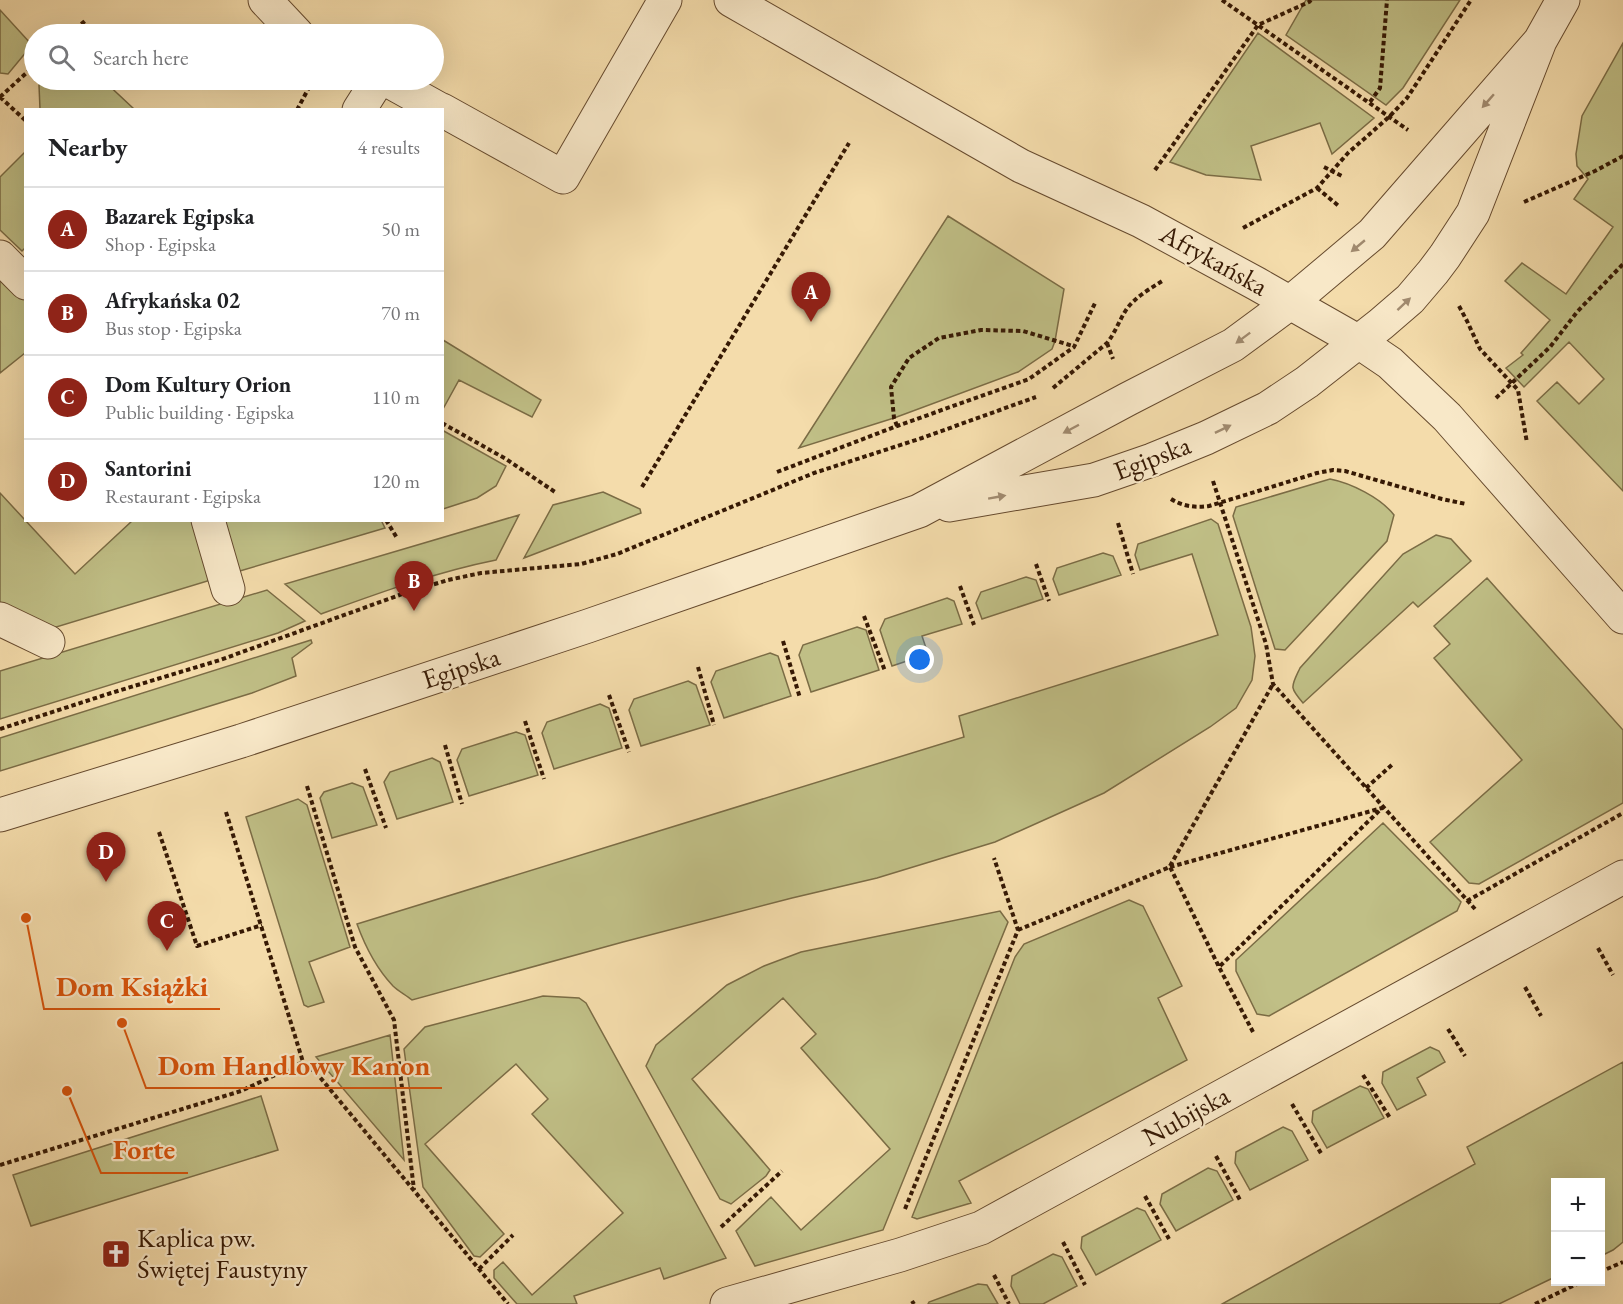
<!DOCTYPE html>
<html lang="en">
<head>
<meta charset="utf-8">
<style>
  :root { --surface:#fff; --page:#f2f2f2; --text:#202124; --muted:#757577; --line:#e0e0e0; --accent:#8f2418 }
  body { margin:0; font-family:"EB Garamond",serif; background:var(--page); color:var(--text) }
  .controls { position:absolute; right:18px; bottom:18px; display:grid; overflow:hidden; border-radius:0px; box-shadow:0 6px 24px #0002 }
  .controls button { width:54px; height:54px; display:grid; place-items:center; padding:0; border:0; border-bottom:2px solid var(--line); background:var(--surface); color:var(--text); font:30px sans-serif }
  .you { position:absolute; left:920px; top:660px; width:21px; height:21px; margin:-15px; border:4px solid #fff; border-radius:50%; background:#1a73e8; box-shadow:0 0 0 9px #1a73e833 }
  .badge { display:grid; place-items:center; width:39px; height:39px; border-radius:50%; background:var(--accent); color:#fff; font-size:20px; font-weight:700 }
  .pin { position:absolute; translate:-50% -50px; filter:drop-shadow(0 2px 3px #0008) }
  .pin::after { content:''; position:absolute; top:32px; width:21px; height:18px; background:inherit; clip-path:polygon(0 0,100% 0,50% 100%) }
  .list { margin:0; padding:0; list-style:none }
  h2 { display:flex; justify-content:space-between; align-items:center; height:78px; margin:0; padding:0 24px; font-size:26px }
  h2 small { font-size:20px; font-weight:400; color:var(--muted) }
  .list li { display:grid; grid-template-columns:39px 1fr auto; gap:18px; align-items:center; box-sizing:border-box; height:84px; padding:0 24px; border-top:2px solid var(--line) }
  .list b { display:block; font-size:22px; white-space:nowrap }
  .list p { margin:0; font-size:20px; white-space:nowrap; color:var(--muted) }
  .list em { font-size:20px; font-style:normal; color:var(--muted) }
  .icon { flex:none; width:33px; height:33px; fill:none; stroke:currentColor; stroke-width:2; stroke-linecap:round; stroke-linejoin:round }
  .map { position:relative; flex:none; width:1623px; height:1304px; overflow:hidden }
  .search { position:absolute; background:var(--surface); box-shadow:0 6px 24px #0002; left:24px; top:24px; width:420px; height:66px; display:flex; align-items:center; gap:15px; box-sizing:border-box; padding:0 21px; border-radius:33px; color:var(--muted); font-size:22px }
  .panel { position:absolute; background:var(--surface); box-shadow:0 6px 24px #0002; left:24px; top:108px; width:420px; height:414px; border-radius:0px }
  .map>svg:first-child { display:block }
  .green { fill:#c0bf86; stroke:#7b6c45; stroke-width:1.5 }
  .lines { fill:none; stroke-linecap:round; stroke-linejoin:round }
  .minor-casing { stroke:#664a2e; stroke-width:35 }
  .tertiary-casing { stroke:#664a2e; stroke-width:35 }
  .path { stroke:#361904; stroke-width:4; stroke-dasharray:4.5 3; stroke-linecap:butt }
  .minor { stroke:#f8e8c8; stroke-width:33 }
  .tertiary { stroke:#f8e8c8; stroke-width:33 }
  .oneway { fill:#a18b70 }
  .labels { text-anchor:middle; stroke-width:4.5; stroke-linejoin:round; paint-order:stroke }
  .street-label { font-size:27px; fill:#361904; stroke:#f8e8c8 }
  .poi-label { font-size:27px; fill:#361904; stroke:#f8e8c8; text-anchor:start }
  .leader { fill:none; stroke:#d6530b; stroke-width:2 }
  .callout-dot { fill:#d6530b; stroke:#f8e8c8; stroke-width:2 }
  .callout-label { font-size:28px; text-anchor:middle; font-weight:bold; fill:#d6530b; stroke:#f8e8c8; stroke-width:4.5; stroke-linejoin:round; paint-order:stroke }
</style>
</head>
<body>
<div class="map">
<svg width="1623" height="1304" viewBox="0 0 1623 1304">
  <rect width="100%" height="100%" fill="#f4dcab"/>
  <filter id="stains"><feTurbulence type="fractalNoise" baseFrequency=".00333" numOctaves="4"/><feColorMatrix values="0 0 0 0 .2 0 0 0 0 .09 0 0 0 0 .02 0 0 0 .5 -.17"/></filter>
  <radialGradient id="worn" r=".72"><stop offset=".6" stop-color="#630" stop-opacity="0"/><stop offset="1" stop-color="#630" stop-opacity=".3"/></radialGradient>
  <path class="green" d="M 1306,0 L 1460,0 L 1403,88 L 1386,105 L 1286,35 Z
    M 0,10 L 32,45 L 8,74 L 0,73 Z
    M 1258,33 L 1374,118 L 1332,154 L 1320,123 L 1251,146 L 1261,180 L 1206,175 L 1170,162 Z
    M 1623,43 L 1623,491 L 1537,401 L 1557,382 L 1579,404 L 1604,379 L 1569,342 L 1524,387 L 1506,368 L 1523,355 L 1521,353 L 1550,320 L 1505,281 L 1522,263 L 1566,294 L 1613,227 L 1574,199 L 1588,179 L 1577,166 L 1576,154 L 1582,116 Z
    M 45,80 L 103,80 L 134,109 L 40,109 L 39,85 Z
    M 25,152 L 26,247 L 22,251 L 0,230 L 0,177 Z
    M 948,216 L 1064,289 L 1055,341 L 1052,349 L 1018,372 L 894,418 L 799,448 Z
    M 0,267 L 26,296 L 25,353 L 0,373 Z
    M 443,340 L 541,400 L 532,417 L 459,380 L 443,409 Z
    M 442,430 L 506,466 L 496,486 L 477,498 L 443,509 Z
    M 1330,479 C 1351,483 1381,498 1394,515 L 1387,541 L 1285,650 L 1275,649 L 1233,516 L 1236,507 Z
    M 603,492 L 640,509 L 641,513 L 524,558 L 553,505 Z
    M 0,493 L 75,574 L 132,521 L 199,521 L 214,579 L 53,628 L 0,604 Z
    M 519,515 L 496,560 C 436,572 379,593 321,614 L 285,584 Z
    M 1211,519 L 1218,524 L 1251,627 L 1255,656 L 1252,680 L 1236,708 L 1210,727 L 1104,793 L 995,842 L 877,878 L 792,898 L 623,942 L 412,1000 C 406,995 398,991 393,986 C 376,968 365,946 357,924 L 964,737 L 959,716 L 1218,635 L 1192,554 L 1140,570 L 1135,555 L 1138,544 Z
    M 381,520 L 385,528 L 233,573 L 220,521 Z
    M 1436,535 L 1451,539 L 1471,561 L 1418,607 L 1413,602 L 1303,703 C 1289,687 1291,687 1300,668 L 1403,554 Z
    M 1103,553 L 1113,556 L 1121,575 L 1059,595 L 1053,579 L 1057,568 Z
    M 1026,577 L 1036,580 L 1043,599 L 982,619 L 976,603 L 981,592 Z
    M 1487,578 L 1623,730 L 1623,803 L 1479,884 L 1469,883 L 1430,842 L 1522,760 L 1434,658 L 1450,644 L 1434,626 Z
    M 267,590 L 305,621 L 278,633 L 0,719 L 0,671 Z
    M 947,598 L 954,601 L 962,624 L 922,636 L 928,654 L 892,666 L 880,630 L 885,619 Z
    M 857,627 L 866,630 L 879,670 L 811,692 L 799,655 L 803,645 Z
    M 311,640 L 312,643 L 292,658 L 296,676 L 252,693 L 0,771 L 0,738 Z
    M 770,653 L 778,656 L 791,696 L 724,718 L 711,682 L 716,671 Z
    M 688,681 L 696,685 L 710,725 L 641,746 L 629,710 L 634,699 Z
    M 600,704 L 609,708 L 622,748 L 554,769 L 542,733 L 547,722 Z
    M 516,732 L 525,735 L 538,775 L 469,796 L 457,760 L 462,749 Z
    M 432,758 L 440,762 L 453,802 L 397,819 L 384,782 L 390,772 Z
    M 352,783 L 363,787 L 377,825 L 332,838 L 320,798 L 324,792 Z
    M 298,799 L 307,805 L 350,947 L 309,962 L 324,1002 L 308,1007 L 304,1005 L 246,817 Z
    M 1383,823 L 1461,902 L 1457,911 L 1269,1016 L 1257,1014 L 1236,971 L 1236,960 Z
    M 1129,900 L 1143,906 L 1182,986 L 1158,998 L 1187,1060 L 959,1181 L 971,1203 L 917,1219 L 912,1217 L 1015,957 L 1024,944 Z
    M 1000,911 L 1008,922 L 883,1230 L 755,1266 L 736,1231 L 771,1197 L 801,1230 L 890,1149 L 801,1048 L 816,1034 L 783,998 L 692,1079 L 770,1170 L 766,1176 L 731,1204 L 720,1199 L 646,1066 L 656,1045 L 727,985 L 764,966 L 801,952 Z
    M 543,996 L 579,998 L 586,1003 L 726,1258 L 664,1279 L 660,1268 L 574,1296 L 577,1304 L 517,1304 L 494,1278 L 494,1270 L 503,1262 L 532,1295 L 623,1213 L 532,1114 L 548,1099 L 516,1064 L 425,1144 L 504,1234 L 480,1257 L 474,1256 L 423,1187 L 404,1049 L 425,1027 Z
    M 390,1035 L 404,1160 L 316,1057 Z
    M 1430,1047 L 1439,1051 L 1445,1062 L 1417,1078 L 1426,1095 L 1397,1110 L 1382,1083 L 1383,1072 Z
    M 1623,1062 L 1623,1242 L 1613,1250 L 1601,1256 L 1600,1182 L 1556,1182 L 1555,1277 L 1499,1304 L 1222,1304 L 1475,1164 L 1467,1147 Z
    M 1360,1086 L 1368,1089 L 1384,1118 L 1327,1148 L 1312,1122 L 1313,1111 Z
    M 261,1096 L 278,1150 L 31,1226 L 13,1175 Z
    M 1283,1127 L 1292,1131 L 1308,1160 L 1250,1190 L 1235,1163 L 1236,1152 Z
    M 1208,1168 L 1217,1171 L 1233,1200 L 1176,1231 L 1160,1204 L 1162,1194 Z
    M 1137,1208 L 1145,1211 L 1161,1240 L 1096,1275 L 1081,1248 L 1082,1237 Z
    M 1053,1254 L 1062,1257 L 1077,1286 L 1043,1304 L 1020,1304 L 1011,1286 L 1012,1276 Z
    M 978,1284 L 987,1285 L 998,1304 L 928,1304 L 929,1302 Z"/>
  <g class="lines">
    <g class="minor-casing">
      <path id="minor" d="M 265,0 L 297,34
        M 731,0 L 1021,166 L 1141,221 L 1257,284 L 1359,342 L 1390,363 L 1447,417 L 1623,617
        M 387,80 L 441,110
        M 359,110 L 378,80
        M 442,110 L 563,177 L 665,0
        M 0,257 L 26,283
        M 208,520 L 228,589
        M 0,619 L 48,642
        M 727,1304 L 900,1255 L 981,1228 L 1623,877"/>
    </g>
    <g class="tertiary-casing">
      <path id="tertiary" d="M 949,505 L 1094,480 L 1152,460 L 1206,438 L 1268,408 L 1307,382 L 1381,324 L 1410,299 L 1433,272 L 1445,256 L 1473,213 L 1540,41 L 1563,0
        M 0,815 L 241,741 L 588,626 L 919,511 L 1128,399 L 1233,345 L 1290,303 L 1372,234 L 1540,41"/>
    </g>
    <path class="path" d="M 1222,0 L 1408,130
      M 70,34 L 86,20
      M 0,97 L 34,66
      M 0,97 L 26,121
      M 1370,102 L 1380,88 L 1387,0
      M 297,110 L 313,80
      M 1324,167 L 1342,176
      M 1155,170 L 1258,25 L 1309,2 L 1311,0
      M 1317,188 L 1340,207
      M 1524,202 L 1595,171 L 1623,156
      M 1243,228 L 1317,188 L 1348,153 L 1389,117 L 1407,98 L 1471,0
      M 1459,306 L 1467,321 L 1480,349 L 1518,390 L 1527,443
      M 1107,343 L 1113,359
      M 1053,388 L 1107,343 C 1115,333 1119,321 1126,310 C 1135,297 1151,288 1164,280
      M 1496,398 L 1550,347 L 1577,312 L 1623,264
      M 442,423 L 506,459 L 555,492
      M 897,426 L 894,418 L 891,387 L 909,358 L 939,338 L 981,330 L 1023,331 L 1073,346
      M 777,472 L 897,426 L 1029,379 L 1074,347 L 1096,301
      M 1213,481 L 1266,644 L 1273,684 L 1475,909
      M 642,487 L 849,143
      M 1171,499 C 1182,506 1195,508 1209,506 L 1317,473 L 1333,470 L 1345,471 L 1442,499 L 1466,504
      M 386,520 L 397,538
      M 1118,523 L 1133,574
      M 1036,564 L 1049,601
      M 960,586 L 974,625
      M 864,616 L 885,671
      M 783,641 L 800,698
      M 698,667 L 714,725
      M 609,695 L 629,752
      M 525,721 L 544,779
      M 0,729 L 111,693 L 220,660 L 405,593 L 448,580 L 481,573 L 581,564 L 617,554 L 814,473 L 922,438 L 1036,397
      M 445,745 L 462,804
      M 365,769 L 386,828
      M 307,786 L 355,947 L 394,1020 L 414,1190
      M 1366,788 L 1394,763
      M 226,812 L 303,1062 L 319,1076 L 508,1304
      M 159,832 L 197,946 L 262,925
      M 1170,866 L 1273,684
      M 1170,867 L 1382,808
      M 1467,901 L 1623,813
      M 1018,930 L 1170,867 L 1219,967
      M 1598,948 L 1613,975
      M 1525,987 L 1541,1016
      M 1448,1029 L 1465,1056
      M 1253,1032 L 1219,967 L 1383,807
      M 1363,1075 L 1390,1118
      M 1292,1104 L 1322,1155
      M 1216,1156 L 1240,1200
      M 0,1165 L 241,1091 L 303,1062
      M 1145,1196 L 1169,1239
      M 905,1209 L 1018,930 L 994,858
      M 721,1227 L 782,1171
      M 1063,1242 L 1085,1285
      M 479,1269 L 513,1235
      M 1600,1272 L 1623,1262
      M 994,1275 L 1009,1304
      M 912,1301 L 914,1304
      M 1535,1304 L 1581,1282"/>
    <use href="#minor" class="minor"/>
    <use href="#tertiary" class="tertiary"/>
  </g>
  <defs><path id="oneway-solid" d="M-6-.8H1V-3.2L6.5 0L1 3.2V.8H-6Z" transform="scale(1.5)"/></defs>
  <g class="oneway">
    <use href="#oneway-solid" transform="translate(1488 101) rotate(131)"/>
    <use href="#oneway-solid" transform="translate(1358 246) rotate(140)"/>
    <use href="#oneway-solid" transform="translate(1404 304) rotate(-43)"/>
    <use href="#oneway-solid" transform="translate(1243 338) rotate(143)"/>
    <use href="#oneway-solid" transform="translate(1071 429) rotate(152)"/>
    <use href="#oneway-solid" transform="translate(1223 429) rotate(-26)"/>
    <use href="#oneway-solid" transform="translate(997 497) rotate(-10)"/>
  </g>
  <defs>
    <g id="church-square" transform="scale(1.5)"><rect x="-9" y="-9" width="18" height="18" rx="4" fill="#8f2418" stroke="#f8e8c8"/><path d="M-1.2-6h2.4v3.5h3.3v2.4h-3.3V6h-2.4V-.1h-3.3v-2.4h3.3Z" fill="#fff"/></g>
  </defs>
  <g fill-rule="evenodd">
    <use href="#church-square" x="116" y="1254"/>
  </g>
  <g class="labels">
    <g class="street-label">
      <text transform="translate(1214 260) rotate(29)" y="9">Afrykańska</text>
      <text transform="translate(1152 458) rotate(-21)" y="9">Egipska</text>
      <text transform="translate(461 668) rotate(-18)" y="9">Egipska</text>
      <text transform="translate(1186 1116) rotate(-29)" y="9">Nubijska</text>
    </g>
    <g class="poi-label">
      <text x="137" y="1247">Kaplica pw.<tspan x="137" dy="31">Świętej Faustyny</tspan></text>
    </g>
  </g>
  <path class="leader" d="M26 918L44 1009H220M122 1023L146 1088H442M67 1091L101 1173H188"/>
  <g class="callout-dot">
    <circle cx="26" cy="918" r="6"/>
    <circle cx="122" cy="1023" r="6"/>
    <circle cx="67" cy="1091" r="6"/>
  </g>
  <g class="callout-label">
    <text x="132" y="996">Dom Książki</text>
    <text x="294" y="1075">Dom Handlowy Kanon</text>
    <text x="144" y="1159">Forte</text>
  </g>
  <rect width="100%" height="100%" filter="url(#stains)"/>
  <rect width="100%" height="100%" fill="url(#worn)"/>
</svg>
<div class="controls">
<button>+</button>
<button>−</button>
</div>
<div class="you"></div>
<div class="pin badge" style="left:811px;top:322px">A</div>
<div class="pin badge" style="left:414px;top:611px">B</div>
<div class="pin badge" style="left:167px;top:951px">C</div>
<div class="pin badge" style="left:106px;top:882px">D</div>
<div class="search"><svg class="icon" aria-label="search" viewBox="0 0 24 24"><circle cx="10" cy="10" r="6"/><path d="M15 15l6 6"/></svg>Search here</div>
<section class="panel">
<h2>Nearby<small>4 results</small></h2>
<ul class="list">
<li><span class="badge">A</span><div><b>Bazarek Egipska</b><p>Shop · Egipska</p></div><em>50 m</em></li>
<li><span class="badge">B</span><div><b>Afrykańska 02</b><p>Bus stop · Egipska</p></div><em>70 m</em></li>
<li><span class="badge">C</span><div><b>Dom Kultury Orion</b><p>Public building · Egipska</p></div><em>110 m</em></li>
<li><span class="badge">D</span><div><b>Santorini</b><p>Restaurant · Egipska</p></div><em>120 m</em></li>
</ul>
</section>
</div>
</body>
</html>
